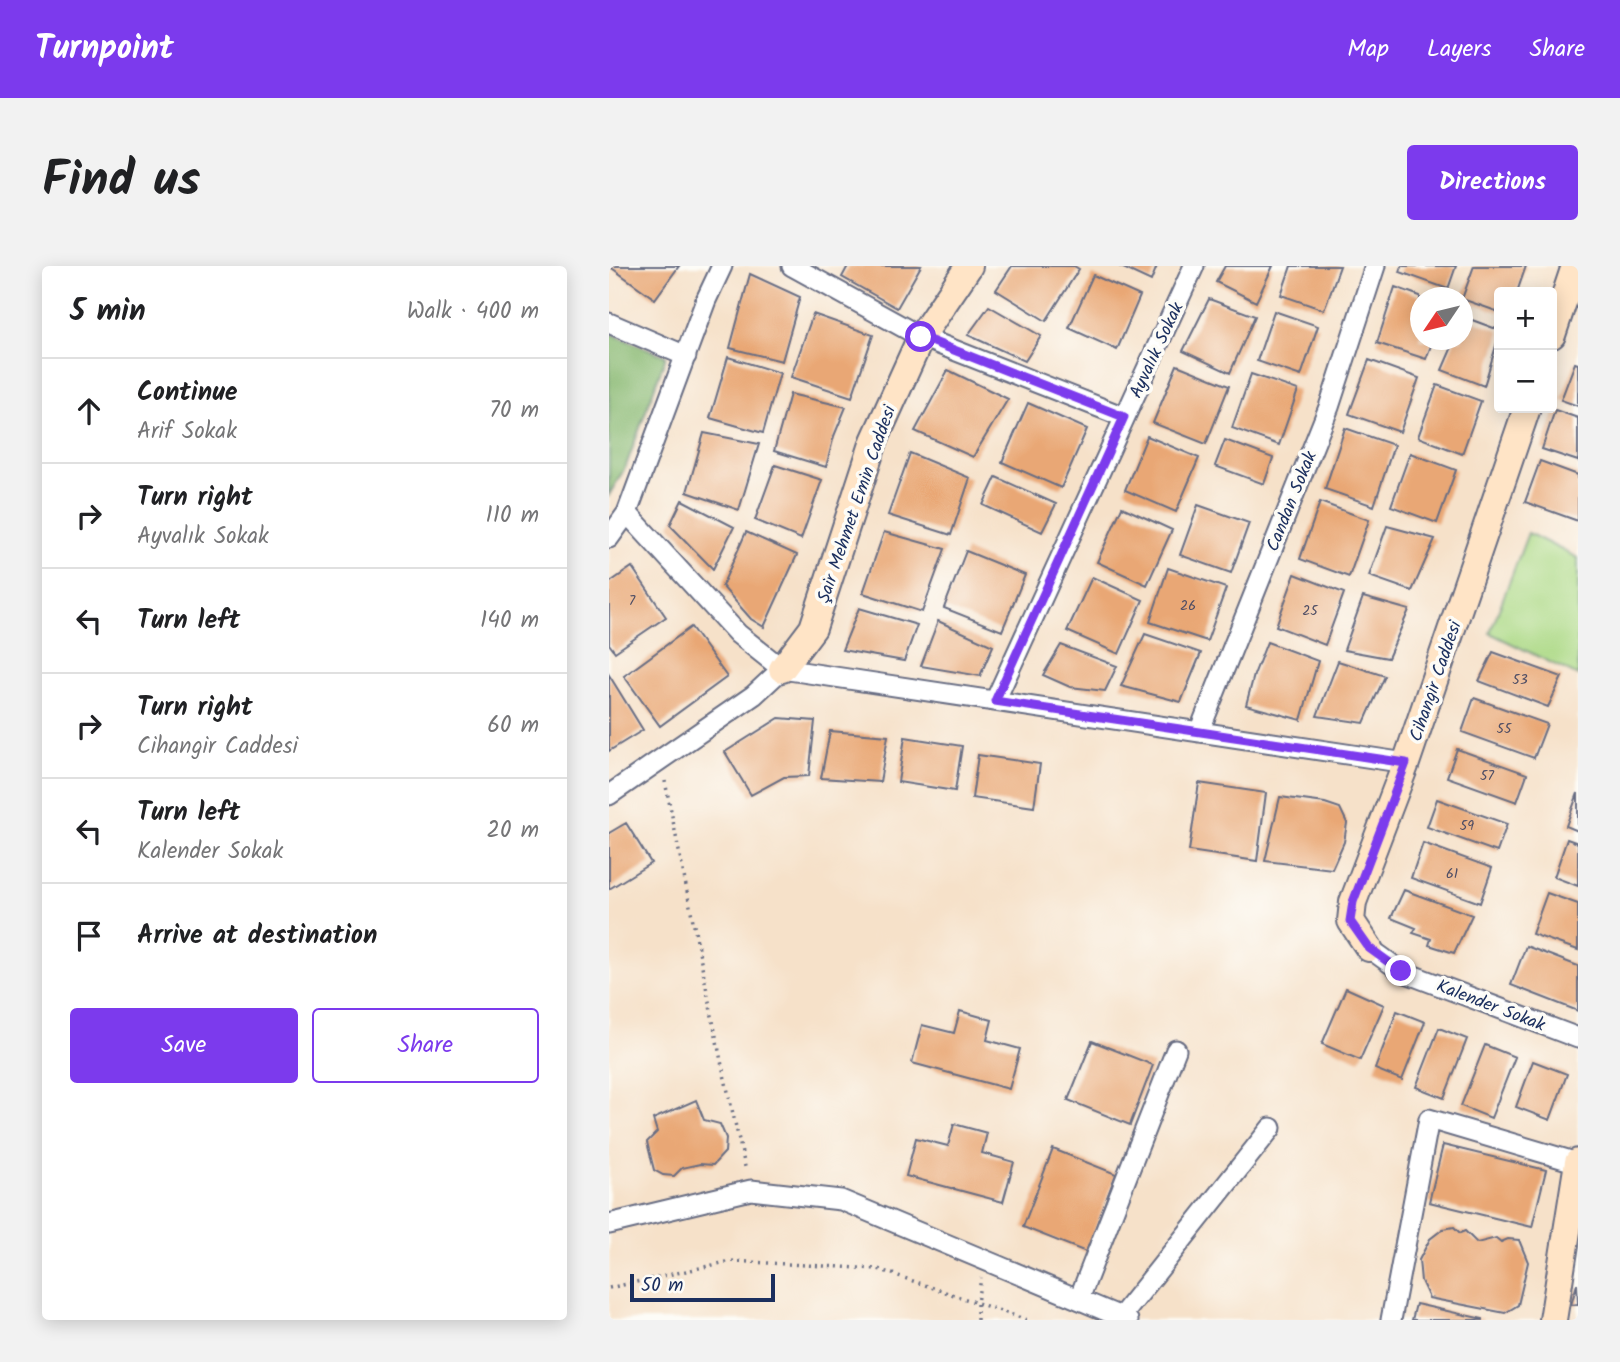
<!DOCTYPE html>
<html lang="en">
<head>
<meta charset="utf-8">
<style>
  :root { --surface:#fff; --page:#f2f2f2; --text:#202124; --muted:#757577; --line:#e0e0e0; --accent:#7c3aed }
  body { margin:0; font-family:Kalam,sans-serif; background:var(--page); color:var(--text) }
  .controls { position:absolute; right:21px; top:21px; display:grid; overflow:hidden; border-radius:7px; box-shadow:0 4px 18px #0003 }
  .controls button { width:63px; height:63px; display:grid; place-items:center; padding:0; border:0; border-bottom:2px solid var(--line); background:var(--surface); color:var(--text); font:35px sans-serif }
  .compass { position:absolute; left:801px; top:21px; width:63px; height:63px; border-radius:50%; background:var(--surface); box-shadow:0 4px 18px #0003; rotate:235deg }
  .scale { position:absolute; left:21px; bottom:18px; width:145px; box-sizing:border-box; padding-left:7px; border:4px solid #1b2f5e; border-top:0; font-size:19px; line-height:24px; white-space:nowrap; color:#1b2f5e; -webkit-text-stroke:5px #fdfcf7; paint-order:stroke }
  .stop { position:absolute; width:21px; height:21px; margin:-16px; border:5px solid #7c3aed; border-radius:50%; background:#fff }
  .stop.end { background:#7c3aed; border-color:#fff; box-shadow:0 2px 7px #0008 }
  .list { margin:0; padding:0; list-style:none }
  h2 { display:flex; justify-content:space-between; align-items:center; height:91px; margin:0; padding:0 28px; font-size:30px }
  h2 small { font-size:23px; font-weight:400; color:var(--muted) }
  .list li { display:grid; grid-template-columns:46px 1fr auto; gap:21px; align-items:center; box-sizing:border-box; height:105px; padding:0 28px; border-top:2px solid var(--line) }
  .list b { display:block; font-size:26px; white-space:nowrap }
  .list p { margin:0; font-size:23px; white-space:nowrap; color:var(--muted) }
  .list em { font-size:23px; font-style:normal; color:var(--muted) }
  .actions { display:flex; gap:14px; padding:21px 28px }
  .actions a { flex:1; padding:16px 0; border:2px solid var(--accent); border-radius:7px; text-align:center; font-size:24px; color:var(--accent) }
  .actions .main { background:var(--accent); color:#fff }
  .icon { flex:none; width:38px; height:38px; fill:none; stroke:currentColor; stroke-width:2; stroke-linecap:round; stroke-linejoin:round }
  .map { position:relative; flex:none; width:969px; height:1054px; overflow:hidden; border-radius:7px }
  header { display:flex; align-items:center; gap:42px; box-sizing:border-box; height:98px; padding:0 35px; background:var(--accent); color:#fff }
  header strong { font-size:33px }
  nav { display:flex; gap:38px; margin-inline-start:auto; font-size:24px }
  .intro { display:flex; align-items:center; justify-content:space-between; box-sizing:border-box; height:168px; padding:0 42px }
  h1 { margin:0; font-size:49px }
  .button { padding:18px 32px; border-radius:7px; background:var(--accent); color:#fff; font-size:24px; font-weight:700 }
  main { display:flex; gap:42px; padding:0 42px }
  aside { flex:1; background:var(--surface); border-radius:7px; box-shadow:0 4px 18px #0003 }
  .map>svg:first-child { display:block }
  .green { fill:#acd985; stroke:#648472; stroke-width:2 }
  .forest { fill:#89b972; stroke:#527468; stroke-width:2 }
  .building { fill:#e9a774 }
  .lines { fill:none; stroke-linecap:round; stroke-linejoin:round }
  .street-casing { stroke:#686d83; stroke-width:23 }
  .secondary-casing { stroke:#686d83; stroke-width:30 }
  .path { stroke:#686d83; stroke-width:3.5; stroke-dasharray:2 5; stroke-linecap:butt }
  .street { stroke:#fff; stroke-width:19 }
  .secondary { stroke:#ffe4c6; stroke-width:26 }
  .route { stroke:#7c3aed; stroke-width:9 }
  .labels { text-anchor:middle; stroke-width:7; stroke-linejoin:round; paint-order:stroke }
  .number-label { font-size:14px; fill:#4e4d64 }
  .street-label { font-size:18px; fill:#1b2f5e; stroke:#fdfcf7 }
</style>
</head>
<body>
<header>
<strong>Turnpoint</strong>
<nav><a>Map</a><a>Layers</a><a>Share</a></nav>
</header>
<div class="intro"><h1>Find us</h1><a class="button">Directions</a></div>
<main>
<aside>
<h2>5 min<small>Walk · 400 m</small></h2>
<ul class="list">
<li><svg class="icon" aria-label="ahead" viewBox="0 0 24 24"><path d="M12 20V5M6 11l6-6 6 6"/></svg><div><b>Continue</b><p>Arif Sokak</p></div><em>70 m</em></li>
<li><svg class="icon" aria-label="right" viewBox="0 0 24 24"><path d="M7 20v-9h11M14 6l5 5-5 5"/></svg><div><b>Turn right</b><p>Ayvalık Sokak</p></div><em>110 m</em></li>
<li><svg class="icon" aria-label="left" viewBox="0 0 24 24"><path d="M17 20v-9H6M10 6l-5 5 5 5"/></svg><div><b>Turn left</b></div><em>140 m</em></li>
<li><svg class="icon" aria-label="right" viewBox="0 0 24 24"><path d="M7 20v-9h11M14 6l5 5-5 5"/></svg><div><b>Turn right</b><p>Cihangir Caddesi</p></div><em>60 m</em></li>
<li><svg class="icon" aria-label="left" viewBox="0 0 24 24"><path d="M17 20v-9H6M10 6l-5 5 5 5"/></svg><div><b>Turn left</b><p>Kalender Sokak</p></div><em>20 m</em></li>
<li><svg class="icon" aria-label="arrive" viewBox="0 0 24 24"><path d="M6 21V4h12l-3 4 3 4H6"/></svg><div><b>Arrive at destination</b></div></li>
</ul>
<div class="actions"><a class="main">Save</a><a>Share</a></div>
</aside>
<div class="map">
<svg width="969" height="1054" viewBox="0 0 969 1054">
  <rect width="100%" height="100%" fill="#fdfcf7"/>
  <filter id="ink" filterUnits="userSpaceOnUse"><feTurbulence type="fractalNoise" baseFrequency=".0143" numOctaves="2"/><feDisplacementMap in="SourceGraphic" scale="14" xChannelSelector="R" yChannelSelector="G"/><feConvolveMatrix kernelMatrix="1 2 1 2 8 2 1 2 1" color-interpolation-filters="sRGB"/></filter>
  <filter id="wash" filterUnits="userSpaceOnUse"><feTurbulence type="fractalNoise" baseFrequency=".00686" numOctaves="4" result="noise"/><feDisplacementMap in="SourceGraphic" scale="28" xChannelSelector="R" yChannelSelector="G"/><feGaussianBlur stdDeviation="1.57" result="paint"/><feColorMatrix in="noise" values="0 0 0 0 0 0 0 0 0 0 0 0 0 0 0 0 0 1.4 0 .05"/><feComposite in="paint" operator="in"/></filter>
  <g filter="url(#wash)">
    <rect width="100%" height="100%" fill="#f6e1c9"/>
    <path class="green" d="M 919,267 L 969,292 L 969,410 L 881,367 Z"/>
    <path class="forest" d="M 0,67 L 57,90 L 17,200 L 0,229 Z"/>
    <g id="blocks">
      <path class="building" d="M 0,0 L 70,0 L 46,33 Z
        M 239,0 L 312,0 L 288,42 L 233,11 Z
        M 403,0 L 465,0 L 470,3 L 437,55 L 387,24 Z
        M 510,0 L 548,0 L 542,15 Z
        M 616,0 L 664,0 L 647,36 L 607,16 Z
        M 682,0 L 731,0 L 715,44 L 672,29 Z
        M 793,0 L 847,0 L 839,23 L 791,6 Z
        M 865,0 L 917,0 L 908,26 L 890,26 L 890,46 L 853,33 Z
        M 141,8 L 191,31 L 173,95 L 121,82 Z
        M 484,9 L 531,30 L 508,84 L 460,62 Z
        M 786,21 L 811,30 L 811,74 L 824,74 L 817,93 L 768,77 Z
        M 600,33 L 646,50 L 621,107 L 574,85 Z
        M 380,40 L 432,70 L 416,95 L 359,69 Z
        M 665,45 L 709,60 L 692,110 L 648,95 Z
        M 204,48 L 264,69 L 243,131 L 182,111 Z
        M 855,51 L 890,64 L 890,70 L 875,120 L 833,104 L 846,74 L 853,74 Z
        M 119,91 L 171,107 L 154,167 L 101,152 Z
        M 760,94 L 810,112 L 791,166 L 740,148 Z
        M 966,97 L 969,98 L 969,140 L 952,134 Z
        M 568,99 L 620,120 L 597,178 L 544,157 Z
        M 339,104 L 399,133 L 364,191 L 306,165 Z
        M 642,108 L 689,124 L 670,179 L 623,162 Z
        M 828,119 L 872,135 L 853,188 L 809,171 Z
        M 181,128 L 237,141 L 225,170 L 217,201 L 165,185 Z
        M 419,137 L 478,163 L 452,222 L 393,196 Z
        M 946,144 L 969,152 L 969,195 L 933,183 Z
        M 736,162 L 785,179 L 765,240 L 716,223 Z
        M 95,167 L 150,178 L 130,244 L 78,226 Z
        M 538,170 L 590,192 L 567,246 L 516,224 Z
        M 616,174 L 664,192 L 655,218 L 606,200 Z
        M 301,187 L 361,212 L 342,269 L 279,249 Z
        M 801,187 L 847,204 L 828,257 L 782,240 Z
        M 931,195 L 969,209 L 969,255 L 916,236 Z
        M 166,199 L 213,214 L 192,273 L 146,254 Z
        M 387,211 L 447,238 L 433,266 L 374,239 Z
        M 73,234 L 125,261 L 104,303 L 61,259 Z
        M 711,236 L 760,254 L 740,311 L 691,293 Z
        M 589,239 L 640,257 L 622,307 L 571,289 Z
        M 513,241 L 563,264 L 538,319 L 488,296 Z
        M 778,260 L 826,273 L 803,325 L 760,310 Z
        M 137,266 L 188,289 L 155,361 L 142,353 L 113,320 Z
        M 275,266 L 336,283 L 313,346 L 254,327 Z
        M 357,285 L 416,309 L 393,365 L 335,342 Z
        M 23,301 L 57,351 L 6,386 L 0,378 L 0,317 Z
        M 559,302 L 617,322 L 598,375 L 541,356 Z
        M 686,308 L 735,327 L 716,379 L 667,360 Z
        M 483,311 L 534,334 L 510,388 L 458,365 Z
        M 754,331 L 800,344 L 779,392 L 735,384 Z
        M 250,342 L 308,359 L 295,395 L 233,384 Z
        M 329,355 L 384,380 L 371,410 L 312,400 Z
        M 82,361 L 118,411 L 51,460 L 15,410 Z
        M 536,368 L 592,387 L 572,436 L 512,420 Z
        M 658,376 L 709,395 L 692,454 L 637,439 L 645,409 Z
        M 452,379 L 508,400 L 496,425 L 461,421 L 434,409 Z
        M 884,386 L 953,411 L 939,441 L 870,415 Z
        M 729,395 L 776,410 L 755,457 L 708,450 Z
        M 0,409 L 34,464 L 0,485 Z
        M 865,432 L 938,458 L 925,492 L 853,466 Z
        M 170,452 L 206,455 L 200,510 L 175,511 L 142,529 L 116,486 Z
        M 221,465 L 279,470 L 271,516 L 212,512 Z
        M 296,471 L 353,480 L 346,525 L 289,516 Z
        M 848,483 L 918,508 L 908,536 L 838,511 Z
        M 369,489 L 431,498 L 425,541 L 363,532 Z
        M 590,517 L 657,527 L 648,595 L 580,585 Z
        M 969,527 L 969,565 L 957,560 Z
        M 671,531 L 716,537 L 731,542 L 738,557 L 735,576 L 723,603 L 656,595 Z
        M 828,533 L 898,558 L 888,586 L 818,561 Z
        M 17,557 L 42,597 L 0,623 L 0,567 Z
        M 958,573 L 969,577 L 969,620 L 945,611 Z
        M 814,577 L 883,602 L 871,637 L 802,612 Z
        M 795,624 L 863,649 L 845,687 L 820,679 L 822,673 L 804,667 L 807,662 L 782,652 Z
        M 938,627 L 969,638 L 969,684 L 923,668 Z
        M 917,680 L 969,700 L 969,745 L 902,719 Z
        M 737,722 L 775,739 L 751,794 L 713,778 Z
        M 351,745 L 383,754 L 378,774 L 411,783 L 400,823 L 303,797 L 313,759 L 345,767 Z
        M 788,745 L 816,756 L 793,814 L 766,803 Z
        M 830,762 L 858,773 L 835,832 L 807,821 Z
        M 483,775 L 544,799 L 521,859 L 459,834 Z
        M 876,779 L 906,791 L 882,852 L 852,840 Z
        M 924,795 L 958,808 L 941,854 L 907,841 Z
        M 87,834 L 95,854 L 111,858 L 117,872 L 116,886 L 104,899 L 91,898 L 73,902 L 65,910 L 54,909 L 45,904 L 38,876 L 48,866 L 44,853 Z
        M 345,858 L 378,867 L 373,887 L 405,896 L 394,936 L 297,910 L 307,872 L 339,880 Z
        M 834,879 L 937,904 L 923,961 L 820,936 Z
        M 444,883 L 507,908 L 477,986 L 414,961 Z
        M 845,961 L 851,967 L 856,965 L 868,977 L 887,972 L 892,976 L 899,973 L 910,974 L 919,996 L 909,1039 L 896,1047 L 820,1032 L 812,1015 L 810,994 L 821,973 L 834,963 Z
        M 968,1018 L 969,1038 L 962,1039 Z
        M 807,1038 L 874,1053 L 874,1054 L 803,1054 Z"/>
    </g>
  </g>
  <g filter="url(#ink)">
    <use href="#blocks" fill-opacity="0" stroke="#686d83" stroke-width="2"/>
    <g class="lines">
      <g class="street-casing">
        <path id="street" d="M 183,0 L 312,71 L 515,151
          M 0,57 L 77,90
          M 18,247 L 129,368 L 173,403 L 797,497
          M 0,272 L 18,247 L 97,34 L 113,0
          M 386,435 L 585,0
          M 590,466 L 720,141 L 766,0
          M 0,529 L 145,429 L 173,403
          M 760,682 L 792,705 L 969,772
          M 0,958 L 142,924 L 232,934 L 519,1054
          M 470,1033 L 567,784
          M 512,1051 L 662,862
          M 782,1054 L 820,853 L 969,897"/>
      </g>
      <g class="secondary-casing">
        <path id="secondary" d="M 943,69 L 966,0
          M 173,403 L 204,362 L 265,175 L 312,71 L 360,0
          M 760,682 L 742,655 L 744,636 L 797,497 L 918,142
          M 944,1054 L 969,896"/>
      </g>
      <path class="path" d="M 56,515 L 112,795 L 137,905
        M 0,1022 L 122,995 L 269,1003 L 418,1054
        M 368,1054 L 368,1037 L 372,1012"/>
      <use href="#street" class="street"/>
      <use href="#secondary" class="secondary"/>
    </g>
  </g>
  <g class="lines" filter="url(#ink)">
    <path class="route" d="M 312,71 L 515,151 L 386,435 L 797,497 L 744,636 L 741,655 L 760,682 L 792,705"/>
  </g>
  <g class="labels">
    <g class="number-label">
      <text x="23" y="339">7</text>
      <text x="579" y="344">26</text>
      <text x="701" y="349">25</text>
      <text x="911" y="418">53</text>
      <text x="895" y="467">55</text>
      <text x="878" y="514">57</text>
      <text x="858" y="564">59</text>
      <text x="843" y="612">61</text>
    </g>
    <g class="street-label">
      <text transform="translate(547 84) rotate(-65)" y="6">Ayvalık Sokak</text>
      <text transform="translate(682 235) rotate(-68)" y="6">Candan Sokak</text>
      <text transform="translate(247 238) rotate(-71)" y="6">Şair Mehmet Emin Caddesi</text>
      <text transform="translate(826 415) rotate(-71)" y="6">Cihangir Caddesi</text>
      <text transform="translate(882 739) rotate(21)" y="6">Kalender Sokak</text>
    </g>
  </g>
</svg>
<div class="controls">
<button>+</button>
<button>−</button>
</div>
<svg class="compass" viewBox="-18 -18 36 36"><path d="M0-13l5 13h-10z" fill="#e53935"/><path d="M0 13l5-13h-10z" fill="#757577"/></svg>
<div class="scale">50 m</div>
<div class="stop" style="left:312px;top:71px"></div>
<div class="stop end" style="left:792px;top:705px"></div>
</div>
</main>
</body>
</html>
